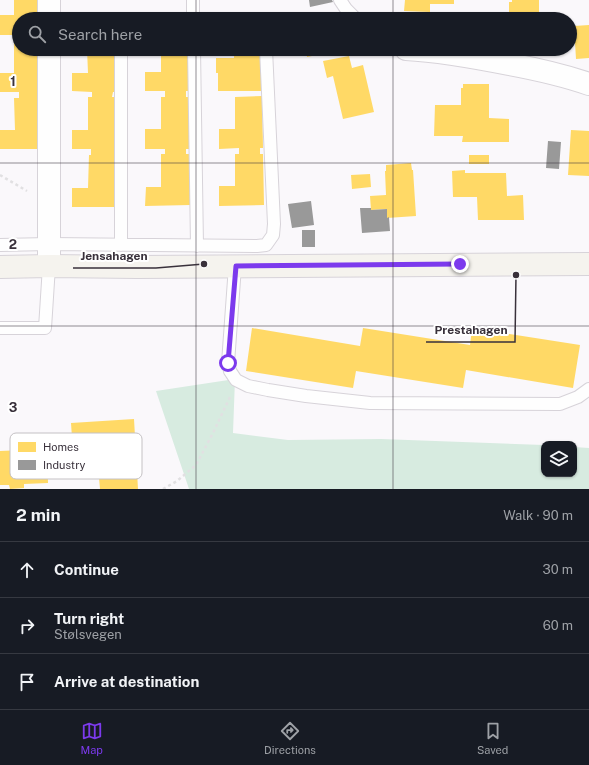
<!DOCTYPE html>
<html lang="en">
<head>
<meta charset="utf-8">
<style>
  :root { --surface:#171b24; --page:#20242c; --text:#f1f3f6; --muted:#9ea1a6; --line:#363941; --accent:#7c3aed }
  body { margin:0; font-family:"Public Sans",sans-serif; background:var(--page); color:var(--text) }
  .controls { position:absolute; right:12px; bottom:12px; display:grid; overflow:hidden; border-radius:8px; box-shadow:0 1px 3px #0004 }
  .controls button { width:36px; height:36px; display:grid; place-items:center; padding:0; border:0; border-bottom:1px solid var(--line); background:var(--surface); color:var(--text); font:20px sans-serif }
  .stop { position:absolute; width:12px; height:12px; margin:-9px; border:3px solid #7c3aed; border-radius:50%; background:#fff }
  .stop.end { background:#7c3aed; border-color:#fff; box-shadow:0 1px 4px #0008 }
  .list { margin:0; padding:0; list-style:none }
  h2 { display:flex; justify-content:space-between; align-items:center; height:52px; margin:0; padding:0 16px; font-size:17px }
  h2 small { font-size:13px; font-weight:400; color:var(--muted) }
  .list li { display:grid; grid-template-columns:26px 1fr auto; gap:12px; align-items:center; box-sizing:border-box; height:56px; padding:0 16px; border-top:1px solid var(--line) }
  .list b { display:block; font-size:15px; white-space:nowrap }
  .list p { margin:0; font-size:13px; white-space:nowrap; color:var(--muted) }
  .list em { font-size:13px; font-style:normal; color:var(--muted) }
  .icon { flex:none; width:22px; height:22px; fill:none; stroke:currentColor; stroke-width:2; stroke-linecap:round; stroke-linejoin:round }
  .map { position:relative; flex:none; width:589px; height:489px; overflow:hidden }
  .search { position:absolute; background:var(--surface); box-shadow:0 1px 3px #0004; left:12px; right:12px; top:12px; height:44px; display:flex; align-items:center; gap:10px; box-sizing:border-box; padding:0 14px; border-radius:22px; color:var(--muted); font-size:15px }
  .sheet { height:220px; background:var(--surface) }
  nav { display:flex; justify-content:space-around; align-items:center; box-sizing:border-box; height:56px; border-top:1px solid var(--line); background:var(--surface); font-size:11px; color:var(--muted) }
  nav a { display:grid; justify-items:center; gap:2px }
  nav .on { color:var(--accent) }
  .map>svg:first-child { display:block }
  .green { fill:#d7ebe0 }
  .homes { fill:#ffd966 }
  .industry { fill:#999 }
  .lines { fill:none; stroke-linecap:round; stroke-linejoin:round }
  .lane-casing { stroke:#d7d3d9; stroke-width:14 }
  .street-casing { stroke:#d7d3d9; stroke-width:24 }
  .secondary-casing { stroke:#d7d3d9; stroke-width:24 }
  .path { stroke:#e1e0e2; stroke-width:2.5; stroke-dasharray:3 3; stroke-linecap:butt }
  .lane { stroke:#fefefe; stroke-width:12 }
  .street { stroke:#fefefe; stroke-width:22 }
  .secondary { stroke:#f5f3ee; stroke-width:22 }
  .route { stroke:#7c3aed; stroke-width:5 }
  .grid { fill:none; stroke:#39313b; stroke-width:1; stroke-opacity:0.55 }
  .key { fill:#fff; stroke:#c4c1c4; stroke-width:1 }
  .key-label { font-size:11px; fill:#39313b }
  .grid-label { font-size:13px; text-anchor:middle; font-weight:bold; fill:#39313b; stroke:#fff; stroke-width:4; stroke-linejoin:round; paint-order:stroke }
  .leader { fill:none; stroke:#39313b; stroke-width:1.5 }
  .callout-dot { fill:#39313b; stroke:#fff; stroke-width:1.5 }
  .callout-label { font-size:12px; text-anchor:middle; font-weight:bold; fill:#39313b; stroke:#fff; stroke-width:4; stroke-linejoin:round; paint-order:stroke }
</style>
</head>
<body>
<div class="map">
<svg width="589" height="489" viewBox="0 0 589 489">
  <rect width="100%" height="100%" fill="#faf8fb"/>
  <path class="green" d="M 235,379 L 233,433 L 288,440 L 381,439 L 544,445 L 544,474 L 574,474 L 574,447 L 589,448 L 589,489 L 189,489 L 156,391 Z"/>
  <path class="homes" d="M 14,0 L 42,0 L 42,19 L 19,19 L 19,35 L 0,35 L 0,15 L 14,15 Z
    M 405,0 L 454,0 L 454,4 L 430,4 L 430,12 L 404,11 Z
    M 512,0 L 539,0 L 539,15 L 553,16 L 553,19 L 509,19 L 509,2 L 512,2 Z
    M 589,25 L 589,58 L 576,59 L 574,26 Z
    M 14,41 L 19,41 L 19,49 L 42,49 L 43,149 L 0,149 L 0,130 L 15,130 L 14,98 L 19,98 L 19,92 L 0,92 L 0,73 L 14,73 Z
    M 87,49 L 116,49 L 116,92 L 113,92 L 112,97 L 117,97 L 117,207 L 72,207 L 72,188 L 88,188 L 89,155 L 91,155 L 91,149 L 72,149 L 72,130 L 88,130 L 88,97 L 92,97 L 92,92 L 72,91 L 72,73 L 88,73 Z
    M 161,49 L 189,49 L 189,91 L 186,91 L 186,97 L 189,97 L 190,149 L 186,149 L 186,154 L 190,154 L 190,205 L 145,206 L 146,187 L 161,187 L 161,154 L 165,154 L 165,149 L 145,149 L 145,129 L 161,129 L 161,97 L 165,97 L 165,91 L 145,91 L 145,72 L 161,72 Z
    M 234,49 L 263,49 L 263,91 L 218,91 L 218,73 L 216,73 L 216,58 L 234,58 Z
    M 306,49 L 316,49 L 317,55 L 307,57 Z
    M 349,56 L 352,68 L 363,65 L 374,112 L 343,119 L 333,76 L 327,78 L 323,61 Z
    M 463,84 L 489,84 L 489,118 L 509,119 L 509,142 L 462,142 L 463,136 L 434,136 L 435,105 L 461,105 L 461,88 L 463,88 Z
    M 262,96 L 263,148 L 260,148 L 260,154 L 263,154 L 264,205 L 219,206 L 219,186 L 235,186 L 235,154 L 239,154 L 239,148 L 219,149 L 219,129 L 235,129 L 235,97 Z
    M 571,130 L 589,131 L 589,176 L 568,175 Z
    M 469,155 L 489,155 L 489,164 L 469,164 Z
    M 411,163 L 412,170 L 413,170 L 416,216 L 387,218 L 387,209 L 371,210 L 370,196 L 386,195 L 385,171 L 386,171 L 386,165 Z
    M 465,170 L 465,173 L 506,173 L 507,196 L 523,195 L 524,220 L 478,220 L 477,197 L 453,197 L 452,171 Z
    M 370,174 L 371,187 L 352,189 L 351,175 Z
    M 252,328 L 360,346 L 363,328 L 470,345 L 472,328 L 580,345 L 573,388 L 466,370 L 463,388 L 356,371 L 353,388 L 246,371 Z
    M 134,419 L 138,489 L 100,489 L 98,466 L 74,467 L 71,423 Z
    M 47,449 L 48,483 L 24,484 L 24,488 L 10,489 L 9,485 L 0,485 L 0,451 Z"/>
  <path class="industry" d="M 309,0 L 332,0 L 333,2 L 310,7 Z
    M 391,14 L 417,16 L 417,19 L 392,19 Z
    M 548,141 L 561,142 L 559,169 L 546,168 Z
    M 311,201 L 314,225 L 292,228 L 288,204 Z
    M 360,208 L 371,208 L 371,210 L 387,209 L 387,218 L 389,217 L 390,231 L 362,233 Z
    M 302,230 L 315,230 L 315,247 L 302,247 Z"/>
  <g class="lines">
    <g class="lane-casing">
      <path id="lane" d="M 193,0 L 193,19
        M 340,0 L 346,9 L 356,19
        M 121,49 L 121,245
        M 194,49 L 197,246
        M 0,245 L 49,244 L 257,246 L 266,245 L 273,235 L 274,224 L 266,49
        M 235,266 L 228,363 L 230,371 L 236,380 L 248,386 L 268,390 L 306,396 L 370,403 L 560,404 L 578,397 L 589,389
        M 0,328 L 45,328 L 49,266"/>
    </g>
    <g class="street-casing">
      <path id="street" d="M 49,0 L 49,19
        M 49,49 L 49,266
        M 406,49 C 441,51 474,57 509,64 C 536,69 563,75 589,84"/>
    </g>
    <g class="secondary-casing">
      <path id="secondary" d="M 0,267 L 49,266 L 137,267 L 589,264"/>
    </g>
    <path class="path" d="M 0,175 L 27,191
      M 163,489 L 177,481 L 196,465 L 213,433 L 230,397"/>
    <use href="#lane" class="lane"/>
    <use href="#street" class="street"/>
    <use href="#secondary" class="secondary"/>
  </g>
  <g class="lines">
    <path class="route" d="M 228,363 L 236,266 L 460,264"/>
  </g>
  <path class="grid" d="M 196,0 L 196,19M 393,0 L 393,19M 196,49 L 196,489M 393,49 L 393,489M 0,163 L 589,163M 0,326 L 589,326"/>
  <rect x="10" y="433" width="132" height="46" rx="6" class="key"/>
  <rect x="18" y="442" width="18" height="10" fill="#ffd966"/>
  <rect x="18" y="460" width="18" height="10" fill="#999"/>
  <g class="key-label">
    <text x="43" y="451">Homes</text>
    <text x="43" y="469">Industry</text>
  </g>
  <g class="grid-label">
    <text x="13" y="86">1</text>
    <text x="13" y="249">2</text>
    <text x="13" y="412">3</text>
  </g>
  <path class="leader" d="M204 264L156 268H73M516 275L515 342H426"/>
  <g class="callout-dot">
    <circle cx="204" cy="264" r="4"/>
    <circle cx="516" cy="275" r="4"/>
  </g>
  <g class="callout-label">
    <text x="114" y="260">Jensahagen</text>
    <text x="471" y="334">Prestahagen</text>
  </g>
</svg>
<div class="controls">
<button><svg class="icon" aria-label="layers" viewBox="0 0 24 24"><path d="M12 4l9 5-9 5-9-5zM3 14l9 5 9-5"/></svg></button>
</div>
<div class="stop" style="left:228px;top:363px"></div>
<div class="stop end" style="left:460px;top:264px"></div>
<div class="search"><svg class="icon" aria-label="search" viewBox="0 0 24 24"><circle cx="10" cy="10" r="6"/><path d="M15 15l6 6"/></svg>Search here</div>
</div>
<section class="sheet">
<h2>2 min<small>Walk · 90 m</small></h2>
<ul class="list">
<li><svg class="icon" aria-label="ahead" viewBox="0 0 24 24"><path d="M12 20V5M6 11l6-6 6 6"/></svg><div><b>Continue</b></div><em>30 m</em></li>
<li><svg class="icon" aria-label="right" viewBox="0 0 24 24"><path d="M7 20v-9h11M14 6l5 5-5 5"/></svg><div><b>Turn right</b><p>Stølsvegen</p></div><em>60 m</em></li>
<li><svg class="icon" aria-label="arrive" viewBox="0 0 24 24"><path d="M6 21V4h12l-3 4 3 4H6"/></svg><div><b>Arrive at destination</b></div></li>
</ul>
</section>
<nav>
<a class="on"><svg class="icon" aria-label="map" viewBox="0 0 24 24"><path d="M3 6l6-2 6 2 6-2v14l-6 2-6-2-6 2zM9 4v14M15 6v14"/></svg>Map</a>
<a><svg class="icon" aria-label="directions" viewBox="0 0 24 24"><path d="M12 3l9 9-9 9-9-9zM9 14v-3h6M13 9l2 2-2 2"/></svg>Directions</a>
<a><svg class="icon" aria-label="saved" viewBox="0 0 24 24"><path d="M7 4h10v16l-5-4-5 4z"/></svg>Saved</a>
</nav>
</body>
</html>
